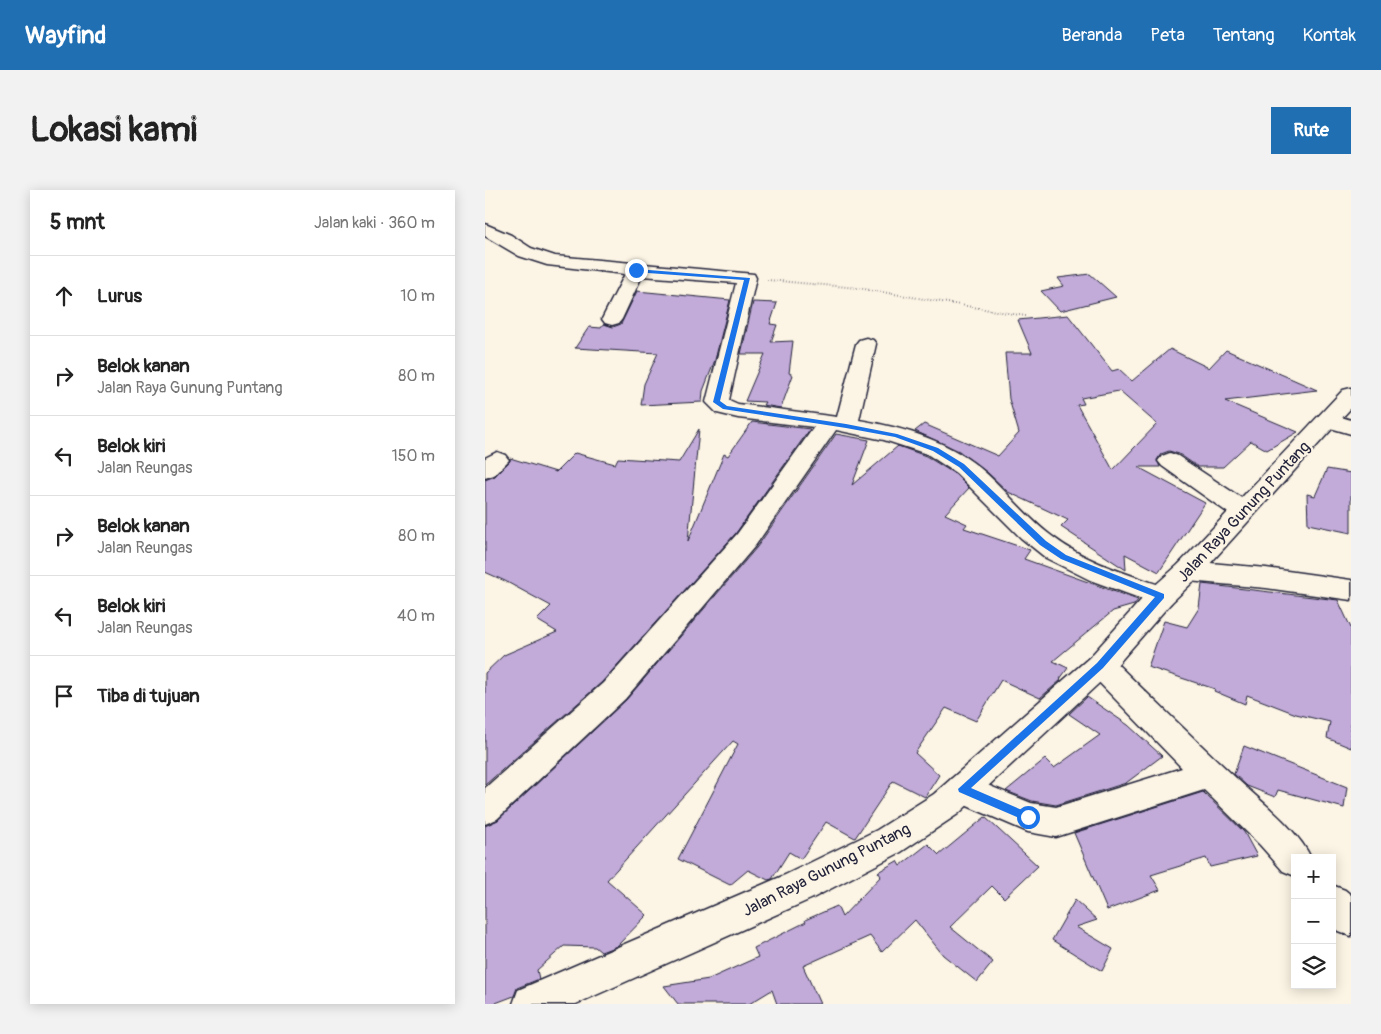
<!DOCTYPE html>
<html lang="id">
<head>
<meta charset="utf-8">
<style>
  :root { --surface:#fff; --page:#f2f2f2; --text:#222; --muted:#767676; --line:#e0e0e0; --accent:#1f6fb2 }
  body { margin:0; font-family:Pangolin,sans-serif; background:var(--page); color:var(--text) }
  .controls { position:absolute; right:15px; bottom:15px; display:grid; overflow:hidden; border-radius:0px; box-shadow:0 2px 12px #0003 }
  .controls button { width:45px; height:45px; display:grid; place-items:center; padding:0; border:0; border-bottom:1px solid var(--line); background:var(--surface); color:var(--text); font:25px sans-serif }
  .stop { position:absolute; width:15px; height:15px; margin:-11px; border:4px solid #1a73e8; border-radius:50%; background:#fff }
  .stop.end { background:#1a73e8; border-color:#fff; box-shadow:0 1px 5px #0008 }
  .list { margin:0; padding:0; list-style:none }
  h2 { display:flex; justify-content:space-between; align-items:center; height:65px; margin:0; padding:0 20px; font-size:21px }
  h2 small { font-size:16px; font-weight:400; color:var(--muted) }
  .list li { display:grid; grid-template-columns:32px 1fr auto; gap:15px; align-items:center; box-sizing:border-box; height:80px; padding:0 20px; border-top:1px solid var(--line) }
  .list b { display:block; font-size:19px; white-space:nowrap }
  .list p { margin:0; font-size:16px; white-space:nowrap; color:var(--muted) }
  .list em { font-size:16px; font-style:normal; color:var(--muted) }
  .icon { flex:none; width:28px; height:28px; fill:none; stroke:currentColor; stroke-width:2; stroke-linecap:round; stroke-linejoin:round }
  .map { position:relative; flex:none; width:866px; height:814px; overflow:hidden; border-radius:0px }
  header { display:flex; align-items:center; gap:30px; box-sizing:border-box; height:70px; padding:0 25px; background:var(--accent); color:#fff }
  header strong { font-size:24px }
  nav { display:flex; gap:28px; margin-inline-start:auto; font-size:18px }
  .intro { display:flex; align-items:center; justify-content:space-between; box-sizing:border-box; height:120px; padding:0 30px }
  h1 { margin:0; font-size:35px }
  .button { padding:12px 22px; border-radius:0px; background:var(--accent); color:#fff; font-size:18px; font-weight:700 }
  main { display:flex; gap:30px; padding:0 30px }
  aside { flex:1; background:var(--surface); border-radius:0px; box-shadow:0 2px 12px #0003 }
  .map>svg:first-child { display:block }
  .building { fill:#c2abd9; stroke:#22223b; fill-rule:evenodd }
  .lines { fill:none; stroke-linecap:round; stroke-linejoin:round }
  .minor-casing { stroke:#22223b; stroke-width:3 }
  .tertiary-casing { stroke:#22223b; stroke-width:3 }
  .path { stroke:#22223b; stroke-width:2; stroke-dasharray:0.5 2.5; stroke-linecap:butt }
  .minor { fill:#fcf5e5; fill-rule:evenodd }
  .tertiary { fill:#fcf5e5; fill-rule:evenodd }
  .route { fill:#1a73e8 }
  .labels { text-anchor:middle; stroke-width:4.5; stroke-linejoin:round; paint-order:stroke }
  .street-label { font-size:16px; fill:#22223b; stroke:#fcf5e5 }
</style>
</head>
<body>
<header>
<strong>Wayfind</strong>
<nav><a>Beranda</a><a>Peta</a><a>Tentang</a><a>Kontak</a></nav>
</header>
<div class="intro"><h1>Lokasi kami</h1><a class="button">Rute</a></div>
<main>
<aside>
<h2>5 mnt<small>Jalan kaki · 360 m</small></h2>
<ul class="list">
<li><svg class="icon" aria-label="ahead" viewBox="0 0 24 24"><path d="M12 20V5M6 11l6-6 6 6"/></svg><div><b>Lurus</b></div><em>10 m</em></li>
<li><svg class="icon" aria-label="right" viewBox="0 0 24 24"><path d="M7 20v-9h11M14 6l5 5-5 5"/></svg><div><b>Belok kanan</b><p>Jalan Raya Gunung Puntang</p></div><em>80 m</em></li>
<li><svg class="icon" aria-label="left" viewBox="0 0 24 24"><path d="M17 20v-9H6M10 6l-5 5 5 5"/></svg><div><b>Belok kiri</b><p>Jalan Reungas</p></div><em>150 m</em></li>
<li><svg class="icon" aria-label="right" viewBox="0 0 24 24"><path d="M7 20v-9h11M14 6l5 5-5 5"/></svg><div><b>Belok kanan</b><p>Jalan Reungas</p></div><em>80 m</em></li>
<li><svg class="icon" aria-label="left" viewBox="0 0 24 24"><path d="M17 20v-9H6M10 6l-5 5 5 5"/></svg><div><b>Belok kiri</b><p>Jalan Reungas</p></div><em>40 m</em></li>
<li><svg class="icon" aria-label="arrive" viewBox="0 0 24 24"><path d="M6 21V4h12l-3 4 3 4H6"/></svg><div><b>Tiba di tujuan</b></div></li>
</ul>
</aside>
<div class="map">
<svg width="866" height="814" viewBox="0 0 866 814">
  <rect width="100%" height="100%" fill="#fcf5e5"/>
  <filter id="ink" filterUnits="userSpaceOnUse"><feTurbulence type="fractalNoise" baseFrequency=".02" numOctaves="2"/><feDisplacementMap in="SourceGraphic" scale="10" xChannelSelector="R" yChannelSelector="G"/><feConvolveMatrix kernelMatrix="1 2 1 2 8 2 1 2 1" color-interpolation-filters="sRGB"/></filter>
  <g filter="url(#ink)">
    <path class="building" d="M 605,84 L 631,107 L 575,121 L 556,101 L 579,96 L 573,88 Z
      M 152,101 L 245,110 L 230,170 L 218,201 L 217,212 L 156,215 L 159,194 L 173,163 L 90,158 L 104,137 L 116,138 L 119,134 L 128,137 L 136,134 Z
      M 268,112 L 292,113 L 285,134 L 292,135 L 286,152 L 308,151 L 304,183 L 308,185 L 296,218 L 278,215 L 280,212 L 260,211 L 280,164 L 256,164 Z
      M 583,125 L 627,181 L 634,179 L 647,191 L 685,159 L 724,178 L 741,160 L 832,200 L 740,211 L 813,242 L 782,260 L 766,251 L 738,277 L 713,277 L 694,264 L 684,261 L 676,264 L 672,270 L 675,277 L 653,277 L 720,313 L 674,382 L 640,364 L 641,380 L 576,337 L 583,330 L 523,302 L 503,283 L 474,261 L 430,241 L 439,234 L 513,266 L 534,243 L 524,209 L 520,163 L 547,163 L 533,130 ZM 634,201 L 672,234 L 628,280 L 592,215 L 599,214 L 596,208 Z
      M 267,232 L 325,239 L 251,343 L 117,492 L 0,595 L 0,483 L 19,465 L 72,442 L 52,430 L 66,416 L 20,391 L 0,382 L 0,290 L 10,286 L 25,271 L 25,268 L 71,282 L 90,263 L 130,274 L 133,268 L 194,272 L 214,239 L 203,351 L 239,264 L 243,266 Z
      M 351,244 L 384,250 L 367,295 L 413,256 L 441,266 L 470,284 L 484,298 L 460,324 L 482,334 L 479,338 L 545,360 L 539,369 L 653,410 L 649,415 L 628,421 L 568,471 L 583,478 L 575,489 L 576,490 L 555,508 L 516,490 L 491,531 L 461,518 L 430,563 L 454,585 L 440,607 L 408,591 L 370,648 L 341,632 L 316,669 L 304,662 L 287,689 L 283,690 L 263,680 L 245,695 L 193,669 L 253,554 L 248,551 L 122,690 L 162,725 L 132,756 L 116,762 L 110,757 L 79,756 L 52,780 L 54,789 L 32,798 L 29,806 L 8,814 L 0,814 L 0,636 L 13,630 L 141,510 L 272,357 Z
      M 842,279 L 866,283 L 866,343 L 823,334 L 822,304 L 830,306 Z
      M 717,394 L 853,410 L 866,438 L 866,558 L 842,548 L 845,532 L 811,524 L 762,505 L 760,514 L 729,501 L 730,499 L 663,477 L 679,431 L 702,437 L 714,418 Z
      M 602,507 L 643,535 L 677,566 L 641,593 L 571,615 L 547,611 L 521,601 L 560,569 L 569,578 L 615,545 L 584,524 Z
      M 759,556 L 862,597 L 859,618 L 793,600 L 790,607 L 762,596 L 749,584 Z
      M 718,602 L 759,642 L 772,666 L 725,677 L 721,668 L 666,685 L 675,700 L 622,720 L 589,643 Z
      M 500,627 L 553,676 L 519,708 L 507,696 L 465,737 L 508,772 L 492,792 L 458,765 L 430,730 L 397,762 L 385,746 L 318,776 L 335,814 L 292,814 L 287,800 L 264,814 L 193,814 L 179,796 L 224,789 L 273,767 L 269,758 L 321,732 L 320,730 L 352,716 L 357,727 L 396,686 L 393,682 L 412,671 L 415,676 L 443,654 L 454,665 Z
      M 590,710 L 612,730 L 591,737 L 628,759 L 617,781 L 567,750 Z"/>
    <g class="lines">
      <g class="minor-casing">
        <path id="minor" d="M 0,34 L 26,45 L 46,58 L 70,66 L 269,84 L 271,88 L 244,210 L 253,214 L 352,227 L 371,154 L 374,150 L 381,148 L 388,150 L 391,154 L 374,230 C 421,238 466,251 502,284 C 524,304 543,329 568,347 C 602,373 646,385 686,399 L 690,406 L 686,413 L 676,416 L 605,390 L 561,368 L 536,348 L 471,283 L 442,264 L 399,250 L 351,240 L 270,356 L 140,509 L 12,629 L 0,634 L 0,598 L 118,493 L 252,344 L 329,237 L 253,228 L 232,223 L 221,212 L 251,93 L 157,86 L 137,129 L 134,133 L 127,135 L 120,133 L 117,129 L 140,84 L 62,75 L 34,66 L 0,46 Z
          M 843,223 L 866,230 L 866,244 L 835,235 L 832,230 L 835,225 Z
          M 12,262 L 20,265 L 24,270 L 9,285 L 0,288 L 0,268 Z
          M 685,263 L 693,266 L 767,315 L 771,321 L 767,327 L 758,329 L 749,327 L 677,276 L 673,271 L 677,266 Z
          M 703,371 L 781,378 L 866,390 L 866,410 L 781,398 L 703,391 L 694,388 L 690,381 L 694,374 Z
          M 615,464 L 625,467 C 667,508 709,549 751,588 C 774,610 813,639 826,668 L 810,668 L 810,686 L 798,681 L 775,655 L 719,600 L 571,647 L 543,642 L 466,609 L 462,599 L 466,589 L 478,585 L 546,613 L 571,617 L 697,578 L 605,483 L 600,475 L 605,467 Z
          M 847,695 L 860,700 L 866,705 L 866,746 L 853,741 L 847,736 Z"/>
      </g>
      <g class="tertiary-casing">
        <path id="tertiary" d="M 866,198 L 866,218 L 712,388 L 686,413 L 625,483 L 473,624 L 416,662 L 326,709 L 91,814 L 28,814 L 33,800 L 300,685 L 392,640 L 449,604 L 605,467 L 666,399 L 694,374 L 858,200 Z"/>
      </g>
      <path class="path" d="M 282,90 L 373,98 L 541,126"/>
      <use href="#minor" class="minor"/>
      <use href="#tertiary" class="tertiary"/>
    </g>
  </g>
  <path class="route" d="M 151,79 L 265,88 L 235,211 L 242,216 L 361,234 L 412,244 L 453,258 L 479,274 L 561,351 L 581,365 L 679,404 L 679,408 L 618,478 L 486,598 L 546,624 L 546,630 L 539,630 L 474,602 L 473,599 L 612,473 L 670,407 L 576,369 L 555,355 L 474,277 L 448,261 L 410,247 L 361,238 L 238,219 L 228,212 L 259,90 L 149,82 Z"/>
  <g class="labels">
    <g class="street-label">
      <text transform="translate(758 321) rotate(-47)" y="6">Jalan Raya Gunung Puntang</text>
      <text transform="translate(341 679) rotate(-27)" y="6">Jalan Raya Gunung Puntang</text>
    </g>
  </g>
</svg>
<div class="controls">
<button>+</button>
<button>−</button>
<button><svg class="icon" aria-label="layers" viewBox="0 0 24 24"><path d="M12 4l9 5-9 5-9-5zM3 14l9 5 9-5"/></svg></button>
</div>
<div class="stop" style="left:543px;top:627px"></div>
<div class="stop end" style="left:151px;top:80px"></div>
</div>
</main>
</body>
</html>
